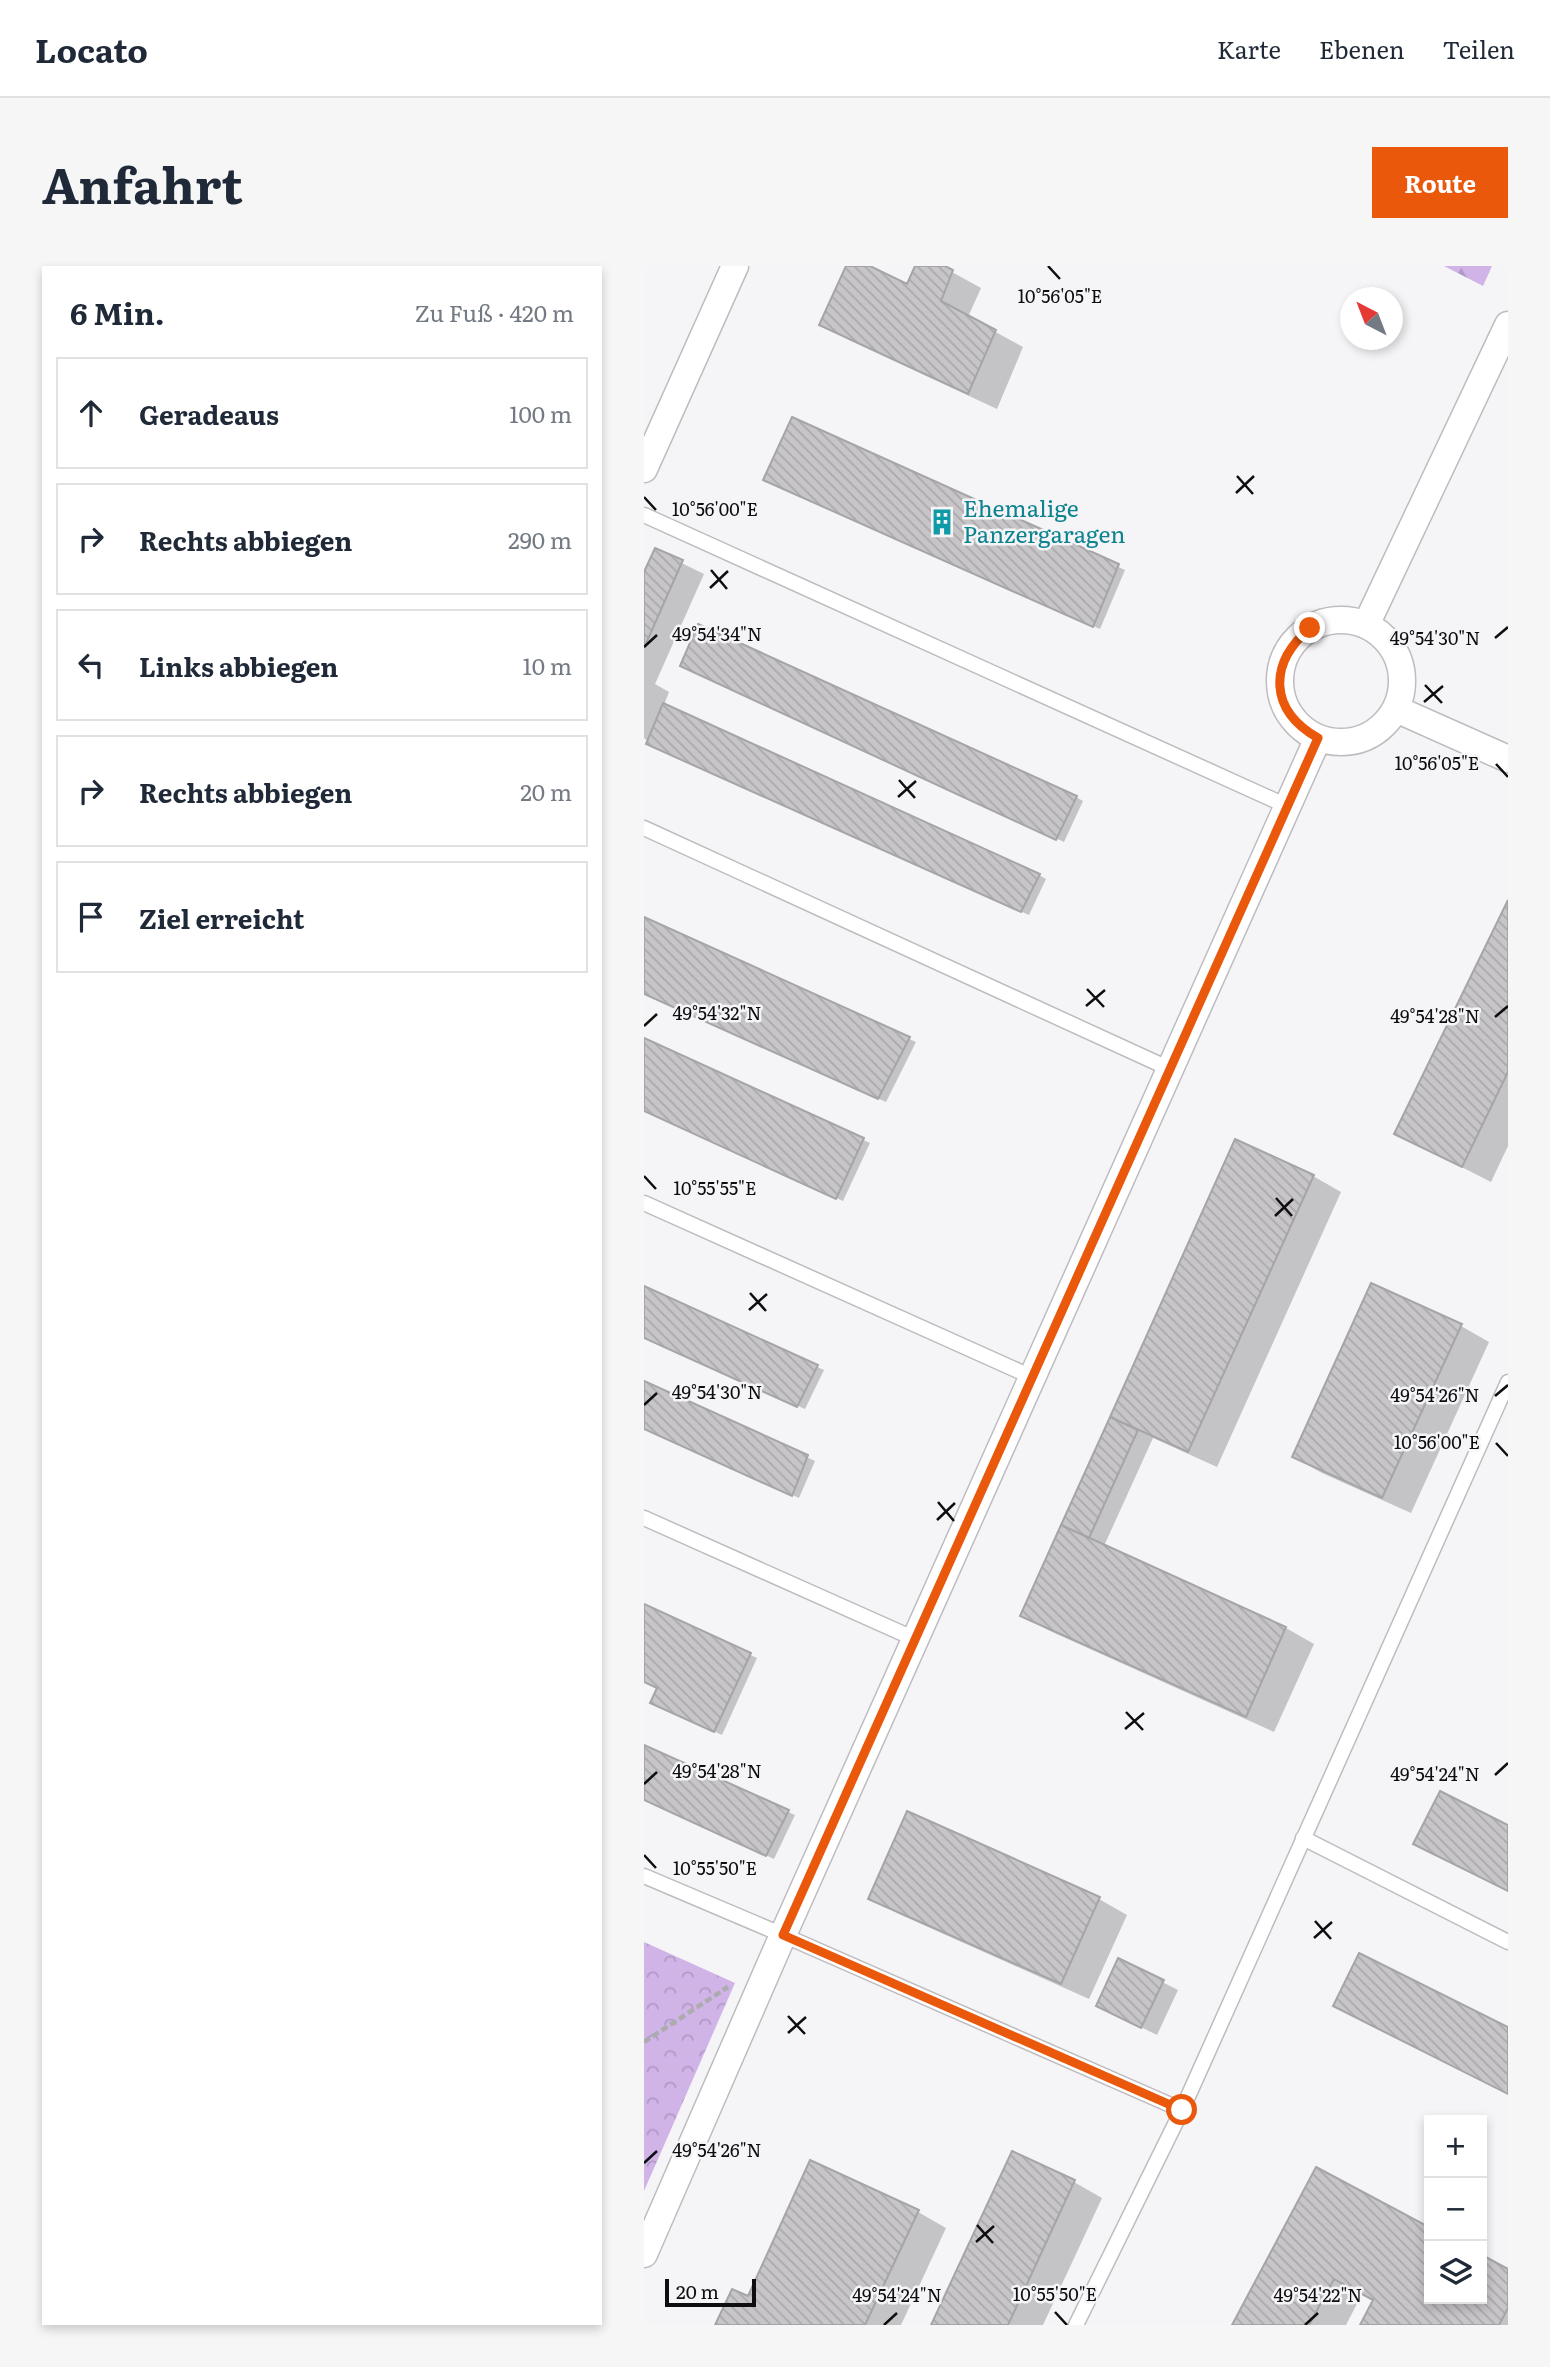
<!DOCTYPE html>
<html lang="de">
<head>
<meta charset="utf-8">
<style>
  :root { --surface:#fff; --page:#f6f6f7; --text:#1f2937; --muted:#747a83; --line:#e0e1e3; --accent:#ea580c }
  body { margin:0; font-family:Literata,serif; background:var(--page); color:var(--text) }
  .controls { position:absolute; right:21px; bottom:21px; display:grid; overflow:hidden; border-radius:0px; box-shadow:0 4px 10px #0003 }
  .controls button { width:63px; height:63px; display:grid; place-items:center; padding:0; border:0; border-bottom:2px solid var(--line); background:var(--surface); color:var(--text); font:35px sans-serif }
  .compass { position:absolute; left:696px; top:21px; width:63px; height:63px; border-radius:50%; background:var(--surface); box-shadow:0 4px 10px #0003; rotate:318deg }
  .scale { position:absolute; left:21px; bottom:18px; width:91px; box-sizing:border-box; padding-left:7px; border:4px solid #0e0e0f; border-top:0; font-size:19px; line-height:24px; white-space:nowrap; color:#0e0e0f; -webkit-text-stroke:5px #f5f4f7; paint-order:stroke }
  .stop { position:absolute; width:21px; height:21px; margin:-16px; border:5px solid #ea580c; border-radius:50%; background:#fff }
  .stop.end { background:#ea580c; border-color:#fff; box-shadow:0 2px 7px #0008 }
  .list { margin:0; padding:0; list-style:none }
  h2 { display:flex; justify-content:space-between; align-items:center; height:91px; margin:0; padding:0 28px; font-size:30px }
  h2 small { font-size:23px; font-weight:400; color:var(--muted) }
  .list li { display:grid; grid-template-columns:46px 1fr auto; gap:21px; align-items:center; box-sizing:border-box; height:112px; margin:0 14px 14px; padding:0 14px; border:2px solid var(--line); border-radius:0px }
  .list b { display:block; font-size:26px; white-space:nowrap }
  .list em { font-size:23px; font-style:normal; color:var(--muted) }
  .icon { flex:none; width:38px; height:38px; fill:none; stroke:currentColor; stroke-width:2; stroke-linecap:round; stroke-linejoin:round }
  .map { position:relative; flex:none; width:864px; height:2059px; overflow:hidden; border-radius:0px }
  header { display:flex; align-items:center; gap:42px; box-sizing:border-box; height:98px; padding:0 35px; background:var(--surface); border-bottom:2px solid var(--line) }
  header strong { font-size:33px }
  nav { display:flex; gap:38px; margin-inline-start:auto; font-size:24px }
  .intro { display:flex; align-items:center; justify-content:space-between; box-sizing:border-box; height:168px; padding:0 42px }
  h1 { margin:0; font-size:49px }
  .button { padding:18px 32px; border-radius:0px; background:var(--accent); color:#fff; font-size:24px; font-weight:700 }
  main { display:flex; gap:42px; padding:0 42px }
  aside { flex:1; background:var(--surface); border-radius:0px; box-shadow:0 4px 10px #0003 }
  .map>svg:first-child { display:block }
  .forest { fill:url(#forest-firs) }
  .park { fill:url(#park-crowns) }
  .shadow { fill:#0003 }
  .building { fill:url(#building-back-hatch); stroke:#a5a4a7; stroke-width:2 }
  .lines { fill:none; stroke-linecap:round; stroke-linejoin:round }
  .service-casing { stroke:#bebcbf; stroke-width:17 }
  .minor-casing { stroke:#bebcbf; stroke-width:29 }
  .path { stroke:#acabad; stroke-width:4.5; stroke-dasharray:7 3.5; stroke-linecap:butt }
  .service { stroke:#fff; stroke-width:14 }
  .minor { stroke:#fff; stroke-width:26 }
  .route { stroke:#ea580c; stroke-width:9 }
  .ticks { fill:none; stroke:#0e0e0f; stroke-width:2.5 }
  .labels { text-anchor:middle; stroke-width:5; stroke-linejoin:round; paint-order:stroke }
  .culture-label { font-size:23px; fill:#0d838f; stroke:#f5f4f7; text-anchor:start }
  .ticks-label { font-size:18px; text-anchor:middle; fill:#0e0e0f; stroke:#f5f4f7; stroke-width:5; stroke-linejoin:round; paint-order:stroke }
</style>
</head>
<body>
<header>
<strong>Locato</strong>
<nav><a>Karte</a><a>Ebenen</a><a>Teilen</a></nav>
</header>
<div class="intro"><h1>Anfahrt</h1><a class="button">Route</a></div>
<main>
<aside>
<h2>6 Min.<small>Zu Fuß · 420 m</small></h2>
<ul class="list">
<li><svg class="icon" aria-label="ahead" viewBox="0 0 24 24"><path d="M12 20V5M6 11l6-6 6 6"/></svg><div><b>Geradeaus</b></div><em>100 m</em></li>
<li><svg class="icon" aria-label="right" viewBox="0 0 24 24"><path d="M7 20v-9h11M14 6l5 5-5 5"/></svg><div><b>Rechts abbiegen</b></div><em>290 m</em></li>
<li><svg class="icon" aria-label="left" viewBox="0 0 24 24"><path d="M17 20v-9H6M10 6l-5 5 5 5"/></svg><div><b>Links abbiegen</b></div><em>10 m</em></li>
<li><svg class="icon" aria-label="right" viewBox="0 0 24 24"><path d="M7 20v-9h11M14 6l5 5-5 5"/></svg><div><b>Rechts abbiegen</b></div><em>20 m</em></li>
<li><svg class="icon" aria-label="arrive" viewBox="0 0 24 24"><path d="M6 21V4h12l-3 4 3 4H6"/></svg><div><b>Ziel erreicht</b></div></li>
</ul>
</aside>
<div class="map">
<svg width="864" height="2059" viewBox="0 0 864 2059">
  <defs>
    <pattern id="forest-firs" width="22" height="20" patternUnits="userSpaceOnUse" patternTransform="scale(1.75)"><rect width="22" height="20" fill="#d0b3e7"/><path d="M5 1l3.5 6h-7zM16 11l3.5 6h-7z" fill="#b199c5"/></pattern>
    <pattern id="park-crowns" width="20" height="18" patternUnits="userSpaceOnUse" patternTransform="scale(1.75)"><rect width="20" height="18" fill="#d0b3e7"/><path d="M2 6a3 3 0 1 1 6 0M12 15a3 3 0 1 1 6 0" fill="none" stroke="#b199c5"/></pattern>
    <pattern id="building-back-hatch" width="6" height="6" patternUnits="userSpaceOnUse" patternTransform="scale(1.75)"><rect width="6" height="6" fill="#c7c5c8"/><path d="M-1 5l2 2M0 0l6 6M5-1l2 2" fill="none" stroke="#aaa8ab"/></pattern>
  </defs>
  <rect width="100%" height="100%" fill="#f5f4f7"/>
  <path class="forest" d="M 800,0 L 848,0 L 839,20 Z"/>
  <path class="park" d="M 0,1676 L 91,1717 L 0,1925 Z"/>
  <path class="shadow" d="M 204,0 L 223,0 L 264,21 L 273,0 L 297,0 L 337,22 L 324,51 L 379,81 L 353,143 L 205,74 L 177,58 Z
    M 149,154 L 481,304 L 456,363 L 128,217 Z
    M 11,284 L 60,308 L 11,418 L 25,426 L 20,439 L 395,609 L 402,613 L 385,649 L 11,482 L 0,472 L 0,310 Z
    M 45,403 L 432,531 L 439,535 L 420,576 Z
    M 864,638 L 864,880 L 847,916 L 753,868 Z
    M 0,653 L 272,776 L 242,836 L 0,727 Z
    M 0,774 L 226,877 L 199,935 L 0,844 Z
    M 592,876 L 669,910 L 697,926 L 573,1201 L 509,1172 L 460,1280 L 642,1362 L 670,1378 L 630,1466 L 406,1365 L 378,1349 Z
    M 0,1022 L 180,1104 L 161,1143 L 0,1071 Z
    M 817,1060 L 845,1076 L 767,1247 L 678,1207 L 650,1191 Z
    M 0,1117 L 171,1195 L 155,1232 L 0,1162 Z
    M 0,1340 L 113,1392 L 78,1469 L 15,1440 L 15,1422 L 0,1415 Z
    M 0,1481 L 151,1549 L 130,1593 L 0,1533 Z
    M 864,1561 L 864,1626 L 771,1578 Z
    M 227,1632 L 455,1633 L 483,1649 L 445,1733 L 255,1648 Z
    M 475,1694 L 534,1724 L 513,1769 L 454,1740 Z
    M 691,1740 L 864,1828 L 719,1756 Z
    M 369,1887 L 430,1916 L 458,1932 L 399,2059 L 289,2059 Z
    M 673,1904 L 785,1963 L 785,2033 L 838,2033 L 838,1991 L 864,2005 L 864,2059 L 718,2059 L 731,2035 L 718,2028 L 702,2059 L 590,2059 Z
    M 274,1946 L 302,1962 L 257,2059 L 73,2059 L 105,2032 Z"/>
  <path class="building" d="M 202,0 L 226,0 L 263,18 L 271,0 L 301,0 L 309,4 L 297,35 L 352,64 L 324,128 L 175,59 Z
    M 148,151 L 475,298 L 449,361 L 119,214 Z
    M 11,282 L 39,294 L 0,382 L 0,306 Z
    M 54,358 L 433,530 L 412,574 L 36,400 Z
    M 19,437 L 396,608 L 377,646 L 2,478 Z
    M 864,634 L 864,806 L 818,901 L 750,868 Z
    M 0,651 L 266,771 L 234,833 L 0,728 Z
    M 0,772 L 220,872 L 192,933 L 0,845 Z
    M 591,873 L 670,909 L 544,1186 L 466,1151 Z
    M 727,1017 L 818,1058 L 738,1232 L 648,1191 Z
    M 0,1020 L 174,1099 L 153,1141 L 0,1072 Z
    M 0,1115 L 164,1189 L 148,1230 L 0,1163 Z
    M 466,1151 L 494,1164 L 445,1272 L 417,1259 Z
    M 417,1259 L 642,1361 L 602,1451 L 376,1350 Z
    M 0,1338 L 107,1387 L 70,1466 L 6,1437 L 13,1422 L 0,1416 Z
    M 0,1479 L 145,1544 L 122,1590 L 0,1534 Z
    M 796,1525 L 864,1559 L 864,1625 L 769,1578 Z
    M 263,1545 L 456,1631 L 417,1718 L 224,1633 Z
    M 715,1687 L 864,1761 L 864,1828 L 689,1740 Z
    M 474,1692 L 520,1714 L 497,1762 L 452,1740 Z
    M 368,1885 L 431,1914 L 364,2059 L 287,2059 Z
    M 166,1894 L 275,1944 L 221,2059 L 71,2059 L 88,2023 L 104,2030 Z
    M 672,1901 L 785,1961 L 785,2033 L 838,2033 L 838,1989 L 864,2003 L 864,2042 L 855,2059 L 716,2059 L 729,2034 L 690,2013 L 665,2059 L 588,2059 Z"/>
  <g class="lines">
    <g class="service-casing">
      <path id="service" d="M 0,249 L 643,540
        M 0,562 L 526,803
        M 0,937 L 388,1111
        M 0,1252 L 271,1373
        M 659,1572 L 864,1676
        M 0,1610 L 139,1669 L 538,1844
        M 432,2059 L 538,1844 L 864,1116"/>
    </g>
    <g class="minor-casing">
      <path id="minor" d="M 0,203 L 91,0
        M636 415a61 61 0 1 1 122 0a61 61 0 1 1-122 0Z
        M 722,359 L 864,59
        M 752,443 L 864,493
        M 0,1988 L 139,1669 L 674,472"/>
    </g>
    <path class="path" d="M 0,1776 L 84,1721"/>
    <use href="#service" class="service"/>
    <use href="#minor" class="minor"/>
  </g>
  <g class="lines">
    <path class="route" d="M 538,1844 L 139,1669 L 674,472 C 625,444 624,398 666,362"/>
  </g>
  <path class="ticks" d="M 404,0 L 416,13M 593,210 L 609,228M 592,227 L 610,210M 0,231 L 12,244M 67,304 L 83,323M 66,322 L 84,305M 851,372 L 864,361M 0,381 L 13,369M 781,419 L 798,437M 780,436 L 799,420M 852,498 L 864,511M 255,514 L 271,532M 254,531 L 272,515M 443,723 L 460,741M 442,740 L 461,724M 851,751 L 864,740M 0,760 L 13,748M 0,910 L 12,923M 632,932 L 648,950M 631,950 L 649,933M 106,1027 L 122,1045M 105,1044 L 123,1028M 851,1130 L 864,1119M 0,1139 L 13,1127M 852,1177 L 864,1190M 294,1236 L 310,1255M 293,1254 L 311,1237M 482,1446 L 499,1464M 481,1463 L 500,1447M 851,1509 L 864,1497M 0,1518 L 13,1506M 0,1589 L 12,1602M 671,1655 L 687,1673M 670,1672 L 688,1656M 144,1750 L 161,1768M 144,1767 L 162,1751M 0,1897 L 13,1885M 333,1959 L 349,1977M 332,1976 L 350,1960M 411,2046 L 423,2059M 240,2059 L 253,2047M 661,2059 L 674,2047"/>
  <defs>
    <g id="building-bare" transform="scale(2.1)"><path d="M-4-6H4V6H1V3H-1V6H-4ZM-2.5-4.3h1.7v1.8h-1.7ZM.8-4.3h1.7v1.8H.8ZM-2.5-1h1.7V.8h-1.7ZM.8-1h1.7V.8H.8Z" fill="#0f9aa8" stroke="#f5f4f7" stroke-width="2.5" paint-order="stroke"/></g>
  </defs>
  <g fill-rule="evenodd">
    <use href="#building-bare" x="298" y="256"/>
  </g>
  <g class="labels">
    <g class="culture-label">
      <text x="319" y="251">Ehemalige<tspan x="319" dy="26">Panzergaragen</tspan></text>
    </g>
  </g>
  <g class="ticks-label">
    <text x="416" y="37">10°56'05"E</text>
    <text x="71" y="250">10°56'00"E</text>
    <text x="73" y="375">49°54'34"N</text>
    <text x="791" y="379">49°54'30"N</text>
    <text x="793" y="504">10°56'05"E</text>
    <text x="73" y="754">49°54'32"N</text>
    <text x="791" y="757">49°54'28"N</text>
    <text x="71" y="929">10°55'55"E</text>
    <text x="73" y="1133">49°54'30"N</text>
    <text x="791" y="1136">49°54'26"N</text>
    <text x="793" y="1183">10°56'00"E</text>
    <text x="73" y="1512">49°54'28"N</text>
    <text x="791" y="1515">49°54'24"N</text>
    <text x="71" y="1609">10°55'50"E</text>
    <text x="73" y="1891">49°54'26"N</text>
    <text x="411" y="2035">10°55'50"E</text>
    <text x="253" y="2036">49°54'24"N</text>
    <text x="674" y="2036">49°54'22"N</text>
  </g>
</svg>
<div class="controls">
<button>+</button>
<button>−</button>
<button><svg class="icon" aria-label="layers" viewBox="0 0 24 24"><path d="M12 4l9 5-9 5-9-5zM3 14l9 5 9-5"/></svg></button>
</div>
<svg class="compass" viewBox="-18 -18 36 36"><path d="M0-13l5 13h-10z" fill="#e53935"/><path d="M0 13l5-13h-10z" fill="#747a83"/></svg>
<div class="scale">20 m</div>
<div class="stop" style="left:538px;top:1844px"></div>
<div class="stop end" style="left:666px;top:362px"></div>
</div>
</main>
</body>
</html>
